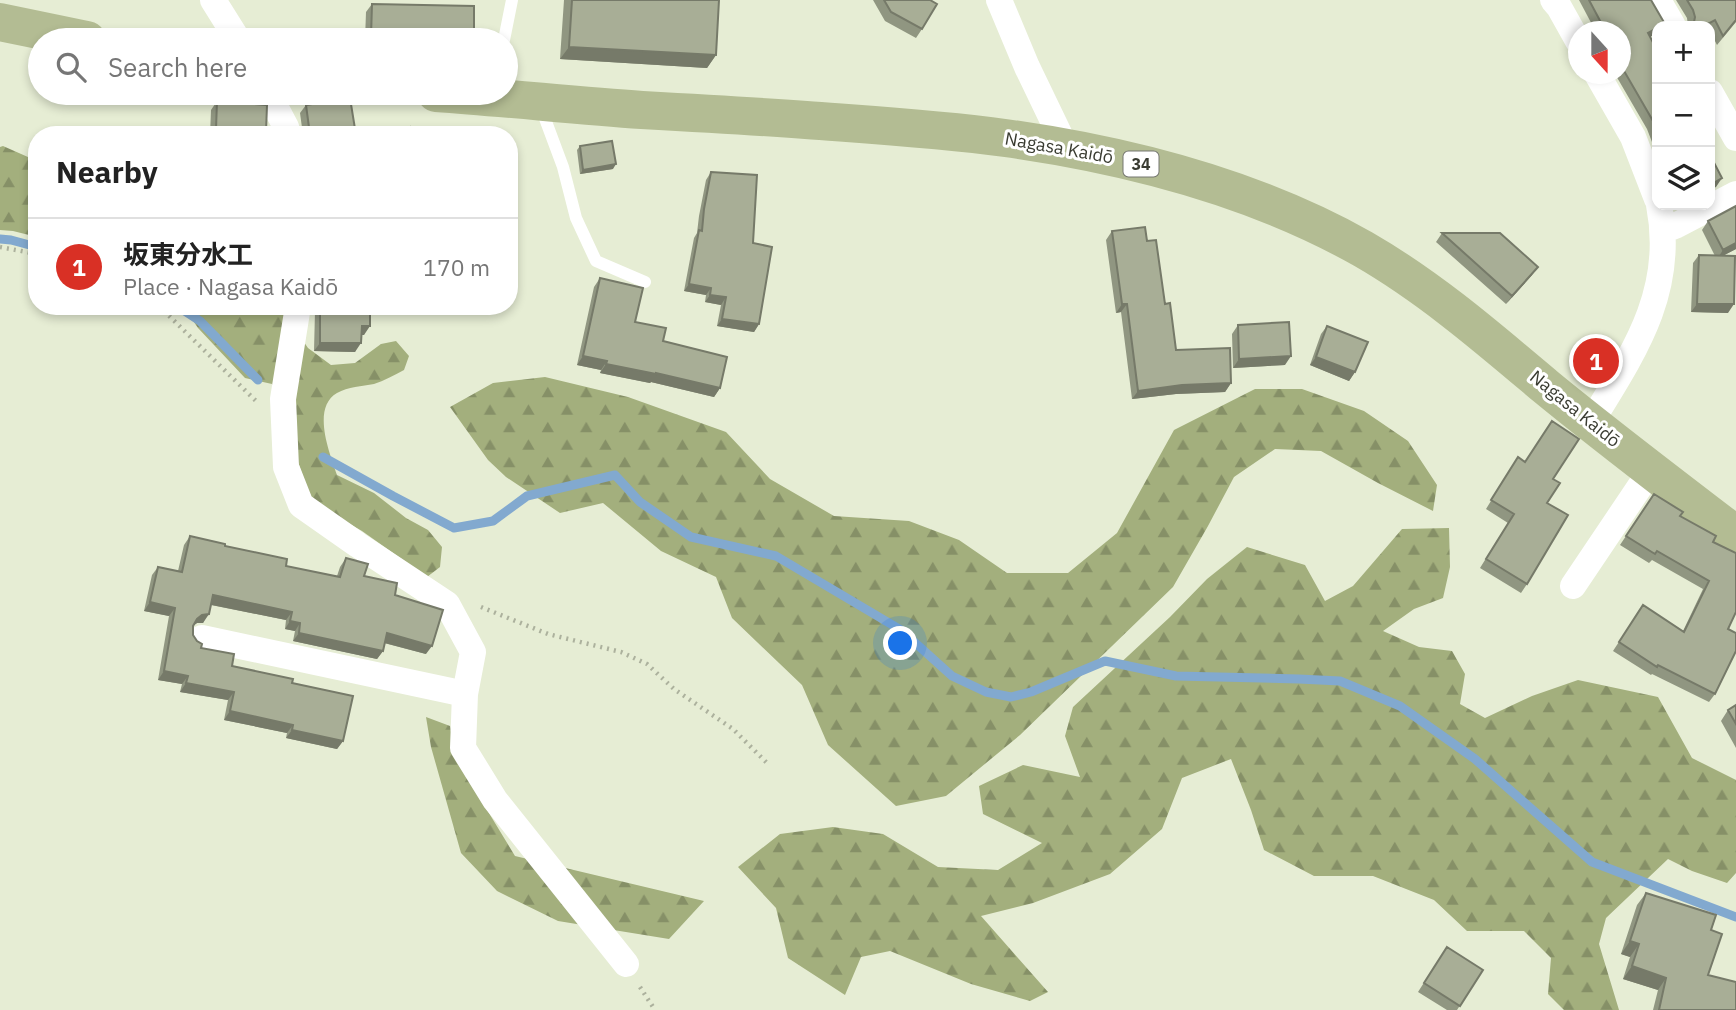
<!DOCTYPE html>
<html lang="en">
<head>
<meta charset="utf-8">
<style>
  :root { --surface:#fff; --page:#f2f2f2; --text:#222; --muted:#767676; --line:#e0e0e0; --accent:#d93025 }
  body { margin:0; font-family:"IBM Plex Sans","Noto Sans JP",sans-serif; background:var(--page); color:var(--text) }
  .controls { position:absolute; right:21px; top:21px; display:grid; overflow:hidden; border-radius:14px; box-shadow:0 4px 10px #0003 }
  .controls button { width:63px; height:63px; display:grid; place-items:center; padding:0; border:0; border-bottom:2px solid var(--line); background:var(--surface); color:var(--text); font:35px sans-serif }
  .compass { position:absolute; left:1568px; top:21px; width:63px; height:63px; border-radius:50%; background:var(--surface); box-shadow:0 4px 10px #0003; rotate:159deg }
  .you { position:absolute; left:901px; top:644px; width:24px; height:24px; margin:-18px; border:5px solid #fff; border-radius:50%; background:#1a73e8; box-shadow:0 0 0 10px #1a73e833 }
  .badge { display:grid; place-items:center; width:46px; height:46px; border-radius:50%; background:var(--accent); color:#fff; font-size:23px; font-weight:700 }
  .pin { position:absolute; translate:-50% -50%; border:4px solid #fff; box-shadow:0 2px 7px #0006 }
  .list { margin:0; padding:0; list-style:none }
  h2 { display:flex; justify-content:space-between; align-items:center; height:91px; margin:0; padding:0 28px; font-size:30px }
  h2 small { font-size:23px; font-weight:400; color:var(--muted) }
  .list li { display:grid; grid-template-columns:46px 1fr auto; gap:21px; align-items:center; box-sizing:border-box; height:98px; padding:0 28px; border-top:2px solid var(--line) }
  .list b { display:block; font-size:26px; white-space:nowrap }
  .list p { margin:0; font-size:23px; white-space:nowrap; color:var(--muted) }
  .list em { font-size:23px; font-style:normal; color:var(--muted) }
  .icon { flex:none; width:38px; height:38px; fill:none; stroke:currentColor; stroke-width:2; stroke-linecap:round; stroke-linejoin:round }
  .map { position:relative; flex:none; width:1736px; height:1010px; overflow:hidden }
  .search { position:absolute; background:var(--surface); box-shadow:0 4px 10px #0003; left:28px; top:28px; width:490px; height:77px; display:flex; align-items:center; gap:18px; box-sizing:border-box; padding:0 24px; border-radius:38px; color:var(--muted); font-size:26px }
  .panel { position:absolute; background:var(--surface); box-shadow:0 4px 10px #0003; left:28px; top:126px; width:490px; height:189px; border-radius:28px }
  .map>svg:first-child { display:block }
  .forest { fill:url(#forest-firs) }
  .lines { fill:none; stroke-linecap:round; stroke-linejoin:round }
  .stream { stroke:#82a9cf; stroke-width:9 }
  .path { stroke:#acb19d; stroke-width:4.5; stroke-dasharray:2 5; stroke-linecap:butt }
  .lane { stroke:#fff; stroke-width:12 }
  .street { stroke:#fff; stroke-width:26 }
  .primary { stroke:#b3bc93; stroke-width:38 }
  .wall { fill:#909681 }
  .shaded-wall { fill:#767a69 }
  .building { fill:#a8ae96; stroke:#767a69; stroke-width:2 }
  .labels { text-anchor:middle; stroke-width:6; stroke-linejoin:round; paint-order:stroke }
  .shield { fill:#fff; stroke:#757670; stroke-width:2 }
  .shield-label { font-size:16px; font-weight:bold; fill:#3a3c32 }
  .street-label { font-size:18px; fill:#3a3c32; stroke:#fff }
</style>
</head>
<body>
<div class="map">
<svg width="1736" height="1010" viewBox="0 0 1736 1010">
  <defs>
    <pattern id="forest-firs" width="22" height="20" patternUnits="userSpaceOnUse" patternTransform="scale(1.75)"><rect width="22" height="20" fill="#a3af7d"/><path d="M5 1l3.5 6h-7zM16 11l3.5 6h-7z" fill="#869067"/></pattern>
  </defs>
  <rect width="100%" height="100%" fill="#e6edd4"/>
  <path class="forest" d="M 3,146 L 37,161 L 37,237 L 13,231 L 0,230 L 0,147 Z
    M 183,306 L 271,306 L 284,313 L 308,348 L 331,365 L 355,363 L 381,344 L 396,341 L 409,356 L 404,370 C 394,375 384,381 374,384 C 362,386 348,387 337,393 C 311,408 330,454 337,475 L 374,493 L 406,518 L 428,530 L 442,547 L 440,567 L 427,577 L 362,531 L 334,515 L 309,495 L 272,384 L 245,378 L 198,328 Z
    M 545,377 L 628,397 L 726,432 L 770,479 L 834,516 L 909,521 L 959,540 L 1007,573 L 1068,573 L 1117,533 L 1174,430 L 1255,389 L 1302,389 L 1364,411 L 1408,441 L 1437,485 L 1433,511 L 1378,483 L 1321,451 L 1275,449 L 1234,477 L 1208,526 L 1173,587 L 1020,735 L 946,796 L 896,806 L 828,745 L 802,685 L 732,618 L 716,577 L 661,551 L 603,503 L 560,513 L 506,477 L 488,460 L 450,407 L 493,383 Z
    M 1449,528 L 1450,567 L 1443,598 L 1414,609 L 1383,631 L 1419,647 L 1452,651 L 1465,674 L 1460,704 L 1485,718 L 1532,696 L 1578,680 L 1658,697 L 1692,758 L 1736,780 L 1736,873 L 1727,883 L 1692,871 L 1668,859 L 1606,918 L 1599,944 L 1619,1010 L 1564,1010 L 1548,994 L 1551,958 L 1524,931 L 1467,931 L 1434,900 L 1373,876 L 1314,876 L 1264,850 L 1251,810 L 1231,759 L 1182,778 L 1162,829 L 1110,874 L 1033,903 L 981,916 L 1048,992 L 1030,1001 L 971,984 L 890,951 L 861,957 L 845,995 L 788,958 L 776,908 L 738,867 L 780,834 L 833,827 L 883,834 L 938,867 L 998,870 L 1042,843 L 983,814 L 979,786 L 1023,765 L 1080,777 L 1065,736 L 1073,707 L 1170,617 L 1207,579 L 1247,547 L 1305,565 L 1325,601 L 1353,586 L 1402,529 Z
    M 426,717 L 450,726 L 455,757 L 515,856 L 704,901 L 669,939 L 558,921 L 497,891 L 461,853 L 431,747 Z"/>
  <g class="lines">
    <path class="stream" d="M 0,239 L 11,240 L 37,247
      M 177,306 L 200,321 L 258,380
      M 323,457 L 393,496 L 454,528 L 493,521 L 527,496 L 615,475 L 640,502 L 691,537 L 776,556 L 901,630 L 952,676 L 986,692 L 1011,697 L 1031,692 L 1105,661 L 1176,676 L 1299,679 L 1340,681 L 1400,706 L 1475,759 L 1592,862 L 1736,917"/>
    <path class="path" d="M 0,247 L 37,254
      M 159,306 L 256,401
      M 481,607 L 548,634 L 621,652 L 647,664 L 674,689 L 733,729 L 769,765
      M 640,987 L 655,1010"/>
    <path class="lane" d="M 504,40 L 512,0
      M 541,108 L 563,167 L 576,218 L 596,261 L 645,282"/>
    <path class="street" d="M 213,0 L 238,40
      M 999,0 L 1027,67 L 1066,148
      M 1553,0 L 1559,7 L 1578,41
      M 1658,0 L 1673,26
      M 1597,74 L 1633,137 L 1657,199
      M 1710,92 L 1736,138
      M 268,93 L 286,127 L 288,135
      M 1664,230 L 1677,225 L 1736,194
      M 298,306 L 283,399 L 286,467 L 301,505 L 358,545 L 447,604 L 473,652 L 465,694 L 463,748 L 495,800 L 626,964
      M 1591,422 C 1634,352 1676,291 1659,205
      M 1573,586 L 1651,470
      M 202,638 L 465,694"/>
    <path class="primary" d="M 0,22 L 87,40
      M 436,93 C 505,98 574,105 642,110 C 697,113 751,116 806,120 C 872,125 939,129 1005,138 C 1127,155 1255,188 1363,249 C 1429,287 1487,337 1545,386 C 1607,437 1672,486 1736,535"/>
  </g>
  <path class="wall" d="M 564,0 L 719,0 L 716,55 L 707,68 L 560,59 Z
    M 873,0 L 930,0 L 922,29 L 916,38 L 885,21 Z
    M 1579,0 L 1651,0 L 1657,26 L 1657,33 L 1650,37 L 1657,50 L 1657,155 L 1647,129 L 1615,74 L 1620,74 L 1620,32 L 1596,32 Z
    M 1676,0 L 1736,0 L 1736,22 L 1717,45 L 1710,31 L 1710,26 L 1688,26 L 1687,18 Z
    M 372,4 L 474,40 L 365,40 L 366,12 Z
    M 217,101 L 266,132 L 264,135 L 210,135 L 211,110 Z
    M 306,105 L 356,135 L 303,135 L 300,113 Z
    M 580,146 L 613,169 L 580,174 L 577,150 Z
    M 711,172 L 753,243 L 759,324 L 754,332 L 717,326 L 721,305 L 705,302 L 706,295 L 684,291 L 694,238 L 697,233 L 699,216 L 706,180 Z
    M 1736,206 L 1736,249 L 1722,256 L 1728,313 L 1691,312 L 1693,263 L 1699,255 L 1715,256 L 1702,230 L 1708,221 Z
    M 1112,231 L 1147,241 L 1165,304 L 1176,350 L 1231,383 L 1225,392 L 1176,394 L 1132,399 L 1121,312 L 1116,313 L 1106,240 Z
    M 1442,233 L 1532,275 L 1506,304 L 1436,242 Z
    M 600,278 L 635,322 L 663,341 L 720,388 L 714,397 L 651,382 L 650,383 L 600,373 L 601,370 L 577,365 L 594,287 Z
    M 318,306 L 370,306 L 364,335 L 361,335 L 355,352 L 314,351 L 315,311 Z
    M 1238,325 L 1285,365 L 1233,368 L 1232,334 Z
    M 1327,326 L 1355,372 L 1349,381 L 1310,365 L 1321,334 Z
    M 1579,352 L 1602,374 L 1593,380 L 1576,356 Z
    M 1518,457 L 1553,479 L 1527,584 L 1521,593 L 1480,568 L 1508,523 L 1486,509 Z
    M 1654,494 L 1713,542 L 1728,629 L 1715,694 L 1709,702 L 1652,674 L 1651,675 L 1613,651 L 1643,605 L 1683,631 L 1703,589 L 1652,560 L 1649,563 L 1620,545 Z
    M 190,536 L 286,566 L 337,576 L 340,567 L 346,558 L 364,576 L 395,595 L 426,654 L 384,643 L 383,651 L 377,659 L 293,641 L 295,631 L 285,629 L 286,620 L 211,605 L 203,623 L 197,623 L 193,626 L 193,635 L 201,648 L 232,666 L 292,683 L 343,741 L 337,749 L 286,738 L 287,733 L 224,720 L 228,700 L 180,692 L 182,684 L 158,680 L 169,616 L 144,611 L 152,575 L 158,567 L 178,571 L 184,545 Z
    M 1736,705 L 1736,748 L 1721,721 L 1728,710 Z
    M 1646,893 L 1711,930 L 1708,975 L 1736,1010 L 1653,1010 L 1658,990 L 1623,979 L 1630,957 L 1621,954 L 1637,905 Z
    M 1441,956 L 1483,970 L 1457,1010 L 1447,1010 L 1418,992 Z"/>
  <path class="shaded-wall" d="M 1657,28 L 1657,33 L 1642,41 L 1648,33 Z
    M 371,37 L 431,40 L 369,40 Z
    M 569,47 L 716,55 L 707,68 L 560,59 Z
    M 216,129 L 266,132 L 264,135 L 212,135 Z
    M 616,164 L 613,169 L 580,174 L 583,170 Z
    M 1722,178 L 1716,187 L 1710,190 L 1710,185 Z
    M 1736,243 L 1736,249 L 1717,259 L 1723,250 Z
    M 1538,267 L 1532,275 L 1506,304 L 1512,296 Z
    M 689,284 L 711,288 L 706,295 L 684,291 Z
    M 710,295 L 726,297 L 721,305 L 705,302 Z
    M 1122,304 L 1127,304 L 1121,312 L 1116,313 Z
    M 1697,304 L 1734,304 L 1728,313 L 1691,312 Z
    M 722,319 L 759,324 L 754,332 L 717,326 Z
    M 362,326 L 370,326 L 364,335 L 356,335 Z
    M 320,343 L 361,343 L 355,352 L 314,351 Z
    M 583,356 L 607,361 L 601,370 L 577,365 Z
    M 1291,356 L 1285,365 L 1233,368 L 1239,359 Z
    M 1316,357 L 1355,372 L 1349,381 L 1310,365 Z
    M 606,364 L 656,373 L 720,388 L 714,397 L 651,382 L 650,383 L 600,373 Z
    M 1231,383 L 1225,392 L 1176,394 L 1132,399 L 1138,391 L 1182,385 Z
    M 213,595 L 292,612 L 286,620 L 207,604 Z
    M 150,602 L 175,608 L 169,616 L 144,611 Z
    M 209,614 L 203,623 L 197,623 L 191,627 L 197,619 L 202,615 Z
    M 290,621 L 300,623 L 295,631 L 285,629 Z
    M 299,633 L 383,651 L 377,659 L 293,641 Z
    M 387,633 L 432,646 L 426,654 L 381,642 Z
    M 164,671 L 188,676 L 182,684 L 158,680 Z
    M 186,683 L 234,692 L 228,700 L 180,692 Z
    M 230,711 L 293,725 L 287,733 L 224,720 Z
    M 292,730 L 343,741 L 337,749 L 286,738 Z
    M 1630,941 L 1639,944 L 1630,957 L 1621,954 Z
    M 1632,966 L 1666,978 L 1658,990 L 1623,979 Z"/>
  <path class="building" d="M 572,0 L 719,0 L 716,55 L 569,47 Z
    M 884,0 L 930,0 L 937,4 L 922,29 L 891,12 Z
    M 1589,0 L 1651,0 L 1665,24 L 1657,26 L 1657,28 L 1648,33 L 1657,50 L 1657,132 L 1653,121 L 1620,64 L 1622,62 L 1620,59 L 1620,32 L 1606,32 Z
    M 1687,0 L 1736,0 L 1736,20 L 1723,36 L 1715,20 L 1704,26 L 1699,26 L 1694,22 L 1695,17 L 1693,10 Z
    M 372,4 L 474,6 L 474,40 L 431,40 L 371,37 Z
    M 350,98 L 356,135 L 310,135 L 306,105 Z
    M 217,101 L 267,105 L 266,132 L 216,129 Z
    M 410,127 L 412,135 L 377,135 Z
    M 612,141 L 616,164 L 583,170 L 580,146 Z
    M 1710,155 L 1722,178 L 1710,185 Z
    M 711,172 L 757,175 L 753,243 L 772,247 L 759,324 L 722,319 L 726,297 L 710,295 L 711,288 L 689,284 L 699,230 L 702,231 L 704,209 Z
    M 1736,206 L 1736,243 L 1723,250 L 1708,221 Z
    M 1145,227 L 1147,241 L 1156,240 L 1165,304 L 1170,303 L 1176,350 L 1230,348 L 1231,383 L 1182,385 L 1138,391 L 1127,304 L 1122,304 L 1112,231 Z
    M 1442,233 L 1500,233 L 1538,267 L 1512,296 Z
    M 1699,255 L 1735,256 L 1734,304 L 1697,304 Z
    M 600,278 L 643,288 L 635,322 L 666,328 L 663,341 L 727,357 L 720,388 L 656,373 L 656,374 L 606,364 L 607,361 L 583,356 Z
    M 320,306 L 370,306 L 370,326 L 362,326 L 361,343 L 320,343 Z
    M 1289,322 L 1291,356 L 1239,359 L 1238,325 Z
    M 1327,326 L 1368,342 L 1355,372 L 1316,357 Z
    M 1600,338 L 1613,356 L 1605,370 L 1596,376 L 1579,352 Z
    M 1552,421 L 1579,439 L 1553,479 L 1560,483 L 1547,503 L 1568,515 L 1527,584 L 1486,559 L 1514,514 L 1491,500 L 1518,457 L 1525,462 Z
    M 1654,494 L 1683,512 L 1680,516 L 1716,536 L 1713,542 L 1736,553 L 1736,612 L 1728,629 L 1736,633 L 1736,651 L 1715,694 L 1658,665 L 1657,667 L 1619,642 L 1643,605 L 1684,632 L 1709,581 L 1657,551 L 1655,554 L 1626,536 Z
    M 190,536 L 225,544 L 225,546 L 287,559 L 286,566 L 340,577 L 346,558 L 368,564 L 364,576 L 397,583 L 395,595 L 443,610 L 432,646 L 387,633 L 383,651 L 299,633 L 300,623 L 290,621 L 292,612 L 213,595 L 209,614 L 202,615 L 197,619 L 193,626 L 193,635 L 197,641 L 202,644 L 201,648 L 234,654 L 232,666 L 293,679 L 292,683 L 353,696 L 343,741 L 292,730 L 293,725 L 230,711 L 234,692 L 186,683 L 188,676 L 164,671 L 175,608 L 150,602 L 158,567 L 182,572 Z
    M 1736,705 L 1736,724 L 1728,710 Z
    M 1646,893 L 1716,915 L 1711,930 L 1722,934 L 1708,975 L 1736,982 L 1736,1010 L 1659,1010 L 1666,978 L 1632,966 L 1639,944 L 1630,941 Z
    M 1447,947 L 1483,970 L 1460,1006 L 1424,983 Z"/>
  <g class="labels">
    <rect class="shield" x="1123.5" y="151.5" width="35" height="25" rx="5"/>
    <g class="shield-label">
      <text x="1141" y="170">34</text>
    </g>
    <g class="street-label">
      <text transform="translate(1059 148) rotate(10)" y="6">Nagasa Kaidō</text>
      <text transform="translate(1575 409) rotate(39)" y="6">Nagasa Kaidō</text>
    </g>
  </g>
</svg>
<div class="controls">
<button>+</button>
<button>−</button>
<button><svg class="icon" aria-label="layers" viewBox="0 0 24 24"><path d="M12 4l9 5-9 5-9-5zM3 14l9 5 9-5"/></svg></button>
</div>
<svg class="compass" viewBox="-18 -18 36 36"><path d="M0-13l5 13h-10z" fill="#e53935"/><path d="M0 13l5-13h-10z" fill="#767676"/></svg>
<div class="you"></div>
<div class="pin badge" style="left:1596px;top:361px">1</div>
<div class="search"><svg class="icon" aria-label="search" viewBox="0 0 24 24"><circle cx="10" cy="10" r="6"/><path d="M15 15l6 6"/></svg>Search here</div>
<section class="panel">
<h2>Nearby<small></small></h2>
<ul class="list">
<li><span class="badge">1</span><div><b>坂東分水工</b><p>Place · Nagasa Kaidō</p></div><em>170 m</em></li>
</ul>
</section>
</div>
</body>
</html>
